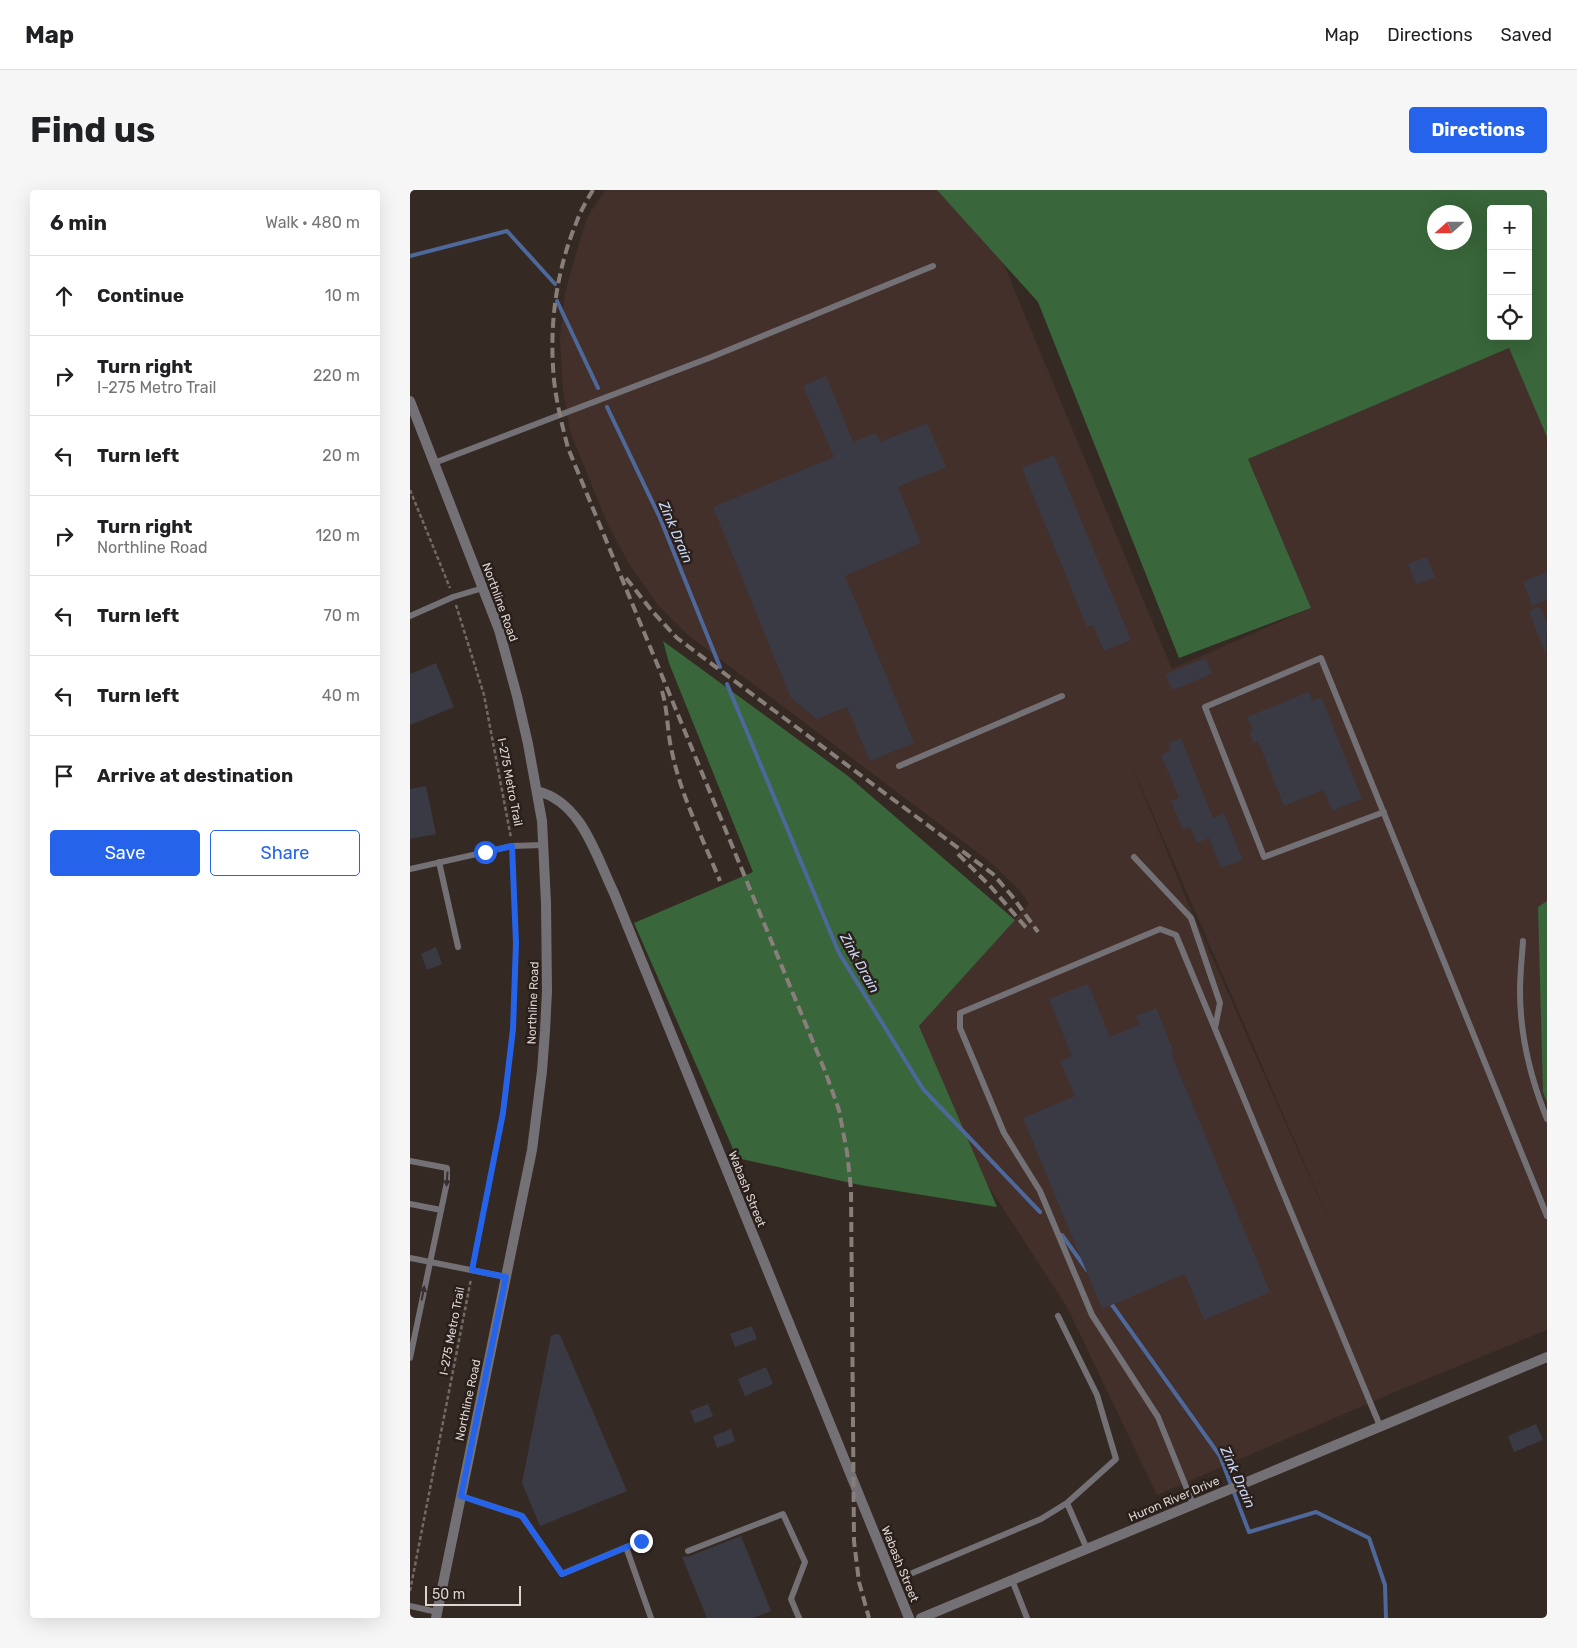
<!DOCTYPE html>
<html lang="en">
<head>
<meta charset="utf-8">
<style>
  :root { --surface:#fff; --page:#f6f6f6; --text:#202124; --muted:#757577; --line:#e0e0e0; --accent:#2563eb }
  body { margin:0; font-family:Rubik,sans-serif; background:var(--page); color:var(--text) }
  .controls { position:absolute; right:15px; top:15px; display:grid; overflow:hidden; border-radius:5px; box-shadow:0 5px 20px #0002 }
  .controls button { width:45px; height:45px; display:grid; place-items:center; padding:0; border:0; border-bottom:1px solid var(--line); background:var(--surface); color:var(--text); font:25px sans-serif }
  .compass { position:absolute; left:1017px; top:15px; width:45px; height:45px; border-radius:50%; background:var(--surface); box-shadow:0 5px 20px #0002; rotate:249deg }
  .scale { position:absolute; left:15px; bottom:12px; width:96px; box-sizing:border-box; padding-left:5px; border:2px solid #dcd4d1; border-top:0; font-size:14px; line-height:18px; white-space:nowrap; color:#dcd4d1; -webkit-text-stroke:4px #2a1f1b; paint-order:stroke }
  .stop { position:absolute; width:15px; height:15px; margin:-11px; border:4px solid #2563eb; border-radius:50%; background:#fff }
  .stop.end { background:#2563eb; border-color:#fff; box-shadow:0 1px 5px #0008 }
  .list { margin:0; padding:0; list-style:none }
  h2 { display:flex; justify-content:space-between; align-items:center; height:65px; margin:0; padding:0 20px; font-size:21px }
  h2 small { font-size:16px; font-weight:400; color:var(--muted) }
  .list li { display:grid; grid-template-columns:32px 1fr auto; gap:15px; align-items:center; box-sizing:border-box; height:80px; padding:0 20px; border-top:1px solid var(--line) }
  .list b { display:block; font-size:19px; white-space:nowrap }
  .list p { margin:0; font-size:16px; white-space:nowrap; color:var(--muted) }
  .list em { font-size:16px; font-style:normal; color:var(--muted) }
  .actions { display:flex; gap:10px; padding:15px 20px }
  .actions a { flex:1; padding:11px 0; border:1px solid var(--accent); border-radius:5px; text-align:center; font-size:18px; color:var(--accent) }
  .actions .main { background:var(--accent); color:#fff }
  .icon { flex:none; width:28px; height:28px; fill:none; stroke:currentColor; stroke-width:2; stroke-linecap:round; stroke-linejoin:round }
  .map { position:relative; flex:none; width:1137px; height:1428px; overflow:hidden; border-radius:5px }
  header { display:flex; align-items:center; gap:30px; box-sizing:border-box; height:70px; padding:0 25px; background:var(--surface); border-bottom:1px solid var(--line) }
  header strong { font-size:24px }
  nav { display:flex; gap:28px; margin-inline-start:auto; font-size:18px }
  .intro { display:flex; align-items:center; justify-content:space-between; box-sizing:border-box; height:120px; padding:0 30px }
  h1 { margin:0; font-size:35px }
  .button { padding:12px 22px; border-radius:5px; background:var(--accent); color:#fff; font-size:18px; font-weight:700 }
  main { display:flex; gap:30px; padding:0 30px }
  aside { flex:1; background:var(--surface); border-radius:5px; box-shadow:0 5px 20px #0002 }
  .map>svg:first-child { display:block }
  .built { fill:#43302a; fill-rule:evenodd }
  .forest { fill:#39663a; fill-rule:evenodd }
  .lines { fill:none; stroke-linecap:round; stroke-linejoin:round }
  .stream { stroke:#4e689b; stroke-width:4 }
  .building { fill:#3a3a45 }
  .path { stroke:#746965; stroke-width:2.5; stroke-dasharray:4 2.5; stroke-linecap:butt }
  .service { stroke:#737176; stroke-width:6 }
  .minor { stroke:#737176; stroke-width:10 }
  .tertiary { stroke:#737176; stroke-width:10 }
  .rail { stroke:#887e7a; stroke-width:4; stroke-dasharray:10 5; stroke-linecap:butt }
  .oneway { fill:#392f2d }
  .route { stroke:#2563eb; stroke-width:6 }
  .labels { text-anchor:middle; stroke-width:5; stroke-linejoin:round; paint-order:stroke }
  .street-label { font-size:12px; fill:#dcd4d1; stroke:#2a1f1b }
  .water-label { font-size:14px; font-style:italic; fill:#c6d7f5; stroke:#2a1f1b }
</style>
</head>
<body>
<header>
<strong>Map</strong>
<nav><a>Map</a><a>Directions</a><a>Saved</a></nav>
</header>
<div class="intro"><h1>Find us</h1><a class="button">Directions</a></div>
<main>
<aside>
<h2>6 min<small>Walk · 480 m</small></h2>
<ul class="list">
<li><svg class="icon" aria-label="ahead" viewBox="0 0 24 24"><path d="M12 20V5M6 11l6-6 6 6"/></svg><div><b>Continue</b></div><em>10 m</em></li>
<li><svg class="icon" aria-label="right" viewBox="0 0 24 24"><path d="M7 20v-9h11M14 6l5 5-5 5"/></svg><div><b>Turn right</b><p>I-275 Metro Trail</p></div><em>220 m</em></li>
<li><svg class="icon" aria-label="left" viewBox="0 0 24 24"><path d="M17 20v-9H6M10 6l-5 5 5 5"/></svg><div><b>Turn left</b></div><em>20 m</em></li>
<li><svg class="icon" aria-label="right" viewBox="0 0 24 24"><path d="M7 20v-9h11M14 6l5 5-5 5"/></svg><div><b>Turn right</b><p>Northline Road</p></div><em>120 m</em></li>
<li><svg class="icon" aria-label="left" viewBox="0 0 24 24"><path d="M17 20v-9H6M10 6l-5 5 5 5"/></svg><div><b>Turn left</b></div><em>70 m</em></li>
<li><svg class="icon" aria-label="left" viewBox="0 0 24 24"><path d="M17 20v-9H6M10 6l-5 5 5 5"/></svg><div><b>Turn left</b></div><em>40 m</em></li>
<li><svg class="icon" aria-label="arrive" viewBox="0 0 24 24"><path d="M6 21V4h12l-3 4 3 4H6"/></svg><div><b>Arrive at destination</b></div></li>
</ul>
<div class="actions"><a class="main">Save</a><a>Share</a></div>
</aside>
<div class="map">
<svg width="1137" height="1428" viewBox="0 0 1137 1428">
  <rect width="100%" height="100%" fill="#352924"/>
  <path class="built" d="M 195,0 L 563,0 L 762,479 L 901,418 L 838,269 L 1099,158 L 1137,247 L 1137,1140 L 992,1199 L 747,1305 L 657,1117 L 572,986 L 509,836 L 619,714 L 610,701 L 580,672 L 278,445 L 247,414 L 219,374 L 198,335 L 160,241 L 153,200 L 150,150 L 155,103 L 166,64 L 177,28 ZM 719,569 L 929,1053 L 778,713 Z"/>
  <path class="forest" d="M 527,0 L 1137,0 L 1137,247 L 1099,158 L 838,269 L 901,418 L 769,468 L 628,112 ZM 1081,19 L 1118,19 L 1118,146 L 1081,146 ZM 1024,22 L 1054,22 L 1054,52 L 1024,52 Z
    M 253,451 L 438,586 L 605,730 L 509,836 L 587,1017 L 450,995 L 327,968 L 224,733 L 343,682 L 259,473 Z
    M 1137,711 L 1137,912 L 1133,902 L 1128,717 Z"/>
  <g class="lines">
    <path class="stream" d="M 0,66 L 97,41 L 145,94
      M 147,111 L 188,198
      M 197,217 L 250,328 L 310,477
      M 317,494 L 429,763 L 513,899 L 630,1022
      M 652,1045 L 677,1080
      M 700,1112 L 810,1266 L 839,1342 L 906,1322 L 959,1348 L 975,1395 L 976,1428"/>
  </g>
  <path class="building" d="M 416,186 L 443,252 L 466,243 L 470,252 L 517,233 L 536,277 L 488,297 L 511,353 L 435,386 L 504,553 L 460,571 L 437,517 L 407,529 L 381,508 L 303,317 L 424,267 L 393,196 Z
    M 644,265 L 721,450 L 694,461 L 683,435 L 677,437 L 612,278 Z
    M 1017,367 L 1025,387 L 1006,394 L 998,374 Z
    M 1137,382 L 1137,410 L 1122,416 L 1113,392 Z
    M 1130,416 L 1137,434 L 1136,466 L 1119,421 Z
    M 796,468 L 802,484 L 762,500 L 756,484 Z
    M 26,473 L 44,517 L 0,535 L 0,484 Z
    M 899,502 L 902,511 L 911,507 L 952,609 L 922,621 L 914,600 L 874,616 L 848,551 L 843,553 L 839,542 L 843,541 L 837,527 Z
    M 771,548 L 803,628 L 814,623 L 833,670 L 811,678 L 799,648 L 787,653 L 780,637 L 773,640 L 761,611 L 769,608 L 751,565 L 761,560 L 758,553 Z
    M 16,596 L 26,644 L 0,649 L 0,599 Z
    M 26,757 L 32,774 L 17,780 L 11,764 Z
    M 678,794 L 700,847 L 730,834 L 726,826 L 746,818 L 764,862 L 761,863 L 860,1102 L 794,1130 L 775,1084 L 692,1119 L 613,928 L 665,906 L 650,871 L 662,866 L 639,809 Z
    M 342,1136 L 347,1149 L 325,1157 L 320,1144 Z
    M 146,1144 L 150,1145 L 217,1301 L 130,1336 L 112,1293 L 141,1146 Z
    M 356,1177 L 363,1194 L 335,1206 L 328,1189 Z
    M 298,1214 L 303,1226 L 285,1233 L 280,1221 Z
    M 1126,1234 L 1133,1250 L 1104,1262 L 1098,1246 Z
    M 321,1239 L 325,1251 L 307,1258 L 303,1246 Z
    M 331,1346 L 361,1421 L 343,1428 L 297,1428 L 272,1367 L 280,1366 Z"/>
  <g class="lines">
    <path class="path" d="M 0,300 L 40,398
      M 46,415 L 74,505 L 101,648
      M 64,1072 C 79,995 96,918 103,840 C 108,782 105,724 102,666
      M 0,1401 L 61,1089"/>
    <path class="service" d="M 24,273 L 299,168 L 523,76
      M 0,426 L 43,407 L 73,398
      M 489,576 L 652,506
      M 974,622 L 854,667 L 795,517 L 911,468 L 1137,1026
      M 724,667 L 781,728 L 810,813 L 805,838
      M 29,672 L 48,757
      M 0,679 L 102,656 L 133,655
      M 1113,751 C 1112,767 1110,784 1110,801 C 1110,846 1120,887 1137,929
      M 0,971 L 37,978 L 37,992 L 0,1168
      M 0,1014 L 31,1020
      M 0,1068 L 96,1087
      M 51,1306 L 112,1326 L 152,1384 L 231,1351
      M 657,1313 L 677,1359
      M 783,1314 L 748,1227 L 682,1125 L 630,1001 L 594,943 L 550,838 L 550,823 L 750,739 L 766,745 L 970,1236
      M 216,1357 L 241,1428
      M 278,1361 L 373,1324 L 395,1372 L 381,1409 L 389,1428
      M 500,1384 L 631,1329 L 657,1313 L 706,1269 L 687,1205 L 648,1126
      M 602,1390 L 617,1428
      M 0,1416 L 27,1422"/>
    <path class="minor" d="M 127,601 C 172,612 186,666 204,703 L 499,1428"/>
    <path class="tertiary" d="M 0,211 L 89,440 L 107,506 L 118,554 L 132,631 L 136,713 L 137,801 L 135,841 L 132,881 L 122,960 L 26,1428
      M 511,1428 L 1137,1167"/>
    <path class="rail" d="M 183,0 C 177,10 171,20 167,31 C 148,76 140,127 143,176 C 144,203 151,231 158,258 L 415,881 L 429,920 L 437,962 L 441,999 L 444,1351 L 449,1392 L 459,1428
      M 216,388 L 242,421 L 267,448 L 583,684 L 602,706 L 628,742
      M 252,501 C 258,521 257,542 262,562 C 271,606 293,649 310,691
      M 548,664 L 581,697 L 619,741"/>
  </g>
  <defs><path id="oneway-solid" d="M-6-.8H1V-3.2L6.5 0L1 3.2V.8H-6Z" transform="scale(1.25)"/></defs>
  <g class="oneway">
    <use href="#oneway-solid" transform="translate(37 989) rotate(94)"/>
    <use href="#oneway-solid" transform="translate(13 1103) rotate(-79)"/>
  </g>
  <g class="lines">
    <path class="route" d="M 75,662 L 102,656 L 106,753 L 103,839 L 93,923 L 62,1080 L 96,1087 L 51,1306 L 112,1326 L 152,1384 L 231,1351"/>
  </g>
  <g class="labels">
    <g class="street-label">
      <text transform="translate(90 412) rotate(70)" y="4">Northline Road</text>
      <text transform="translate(100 592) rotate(79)" y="4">I-275 Metro Trail</text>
      <text transform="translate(123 813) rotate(-88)" y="4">Northline Road</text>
      <text transform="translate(337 999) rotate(68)" y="4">Wabash Street</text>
      <text transform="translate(42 1141) rotate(-79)" y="4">I-275 Metro Trail</text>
      <text transform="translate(58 1210) rotate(-78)" y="4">Northline Road</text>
      <text transform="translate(764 1309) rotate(-23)" y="4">Huron River Drive</text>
      <text transform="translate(490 1374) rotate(68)" y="4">Wabash Street</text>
    </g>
    <g class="water-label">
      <text transform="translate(266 342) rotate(67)" y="5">Zink Drain</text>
      <text transform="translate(450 773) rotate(61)" y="5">Zink Drain</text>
      <text transform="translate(828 1287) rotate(66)" y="5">Zink Drain</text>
    </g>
  </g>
</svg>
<div class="controls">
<button>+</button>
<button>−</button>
<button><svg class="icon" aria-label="locate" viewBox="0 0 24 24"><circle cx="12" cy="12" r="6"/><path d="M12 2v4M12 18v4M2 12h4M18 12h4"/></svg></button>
</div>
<svg class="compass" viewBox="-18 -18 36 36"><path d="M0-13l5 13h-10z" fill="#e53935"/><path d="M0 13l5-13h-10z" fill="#757577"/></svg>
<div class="scale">50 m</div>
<div class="stop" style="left:75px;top:662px"></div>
<div class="stop end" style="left:231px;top:1351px"></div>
</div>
</main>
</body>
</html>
